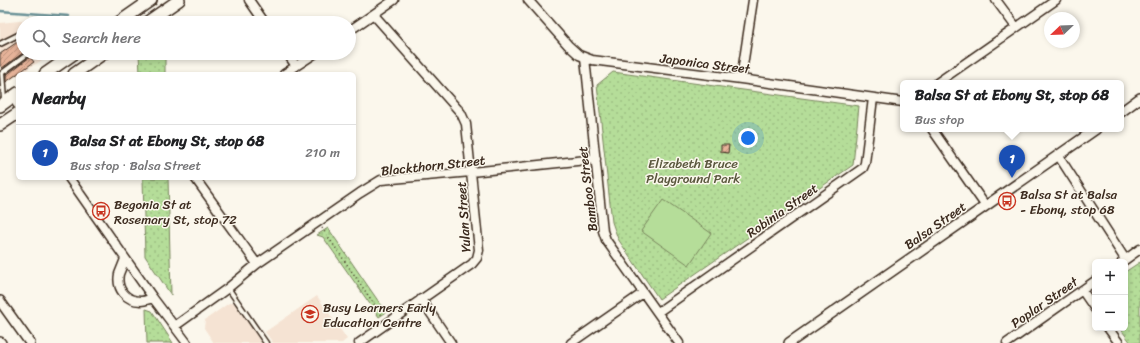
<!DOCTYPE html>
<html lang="en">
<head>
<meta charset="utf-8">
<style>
  :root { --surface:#fff; --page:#f6f6f6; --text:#202124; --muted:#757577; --line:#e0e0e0; --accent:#d93025 }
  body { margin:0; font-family:Sriracha,sans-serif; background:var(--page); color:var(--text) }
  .controls { position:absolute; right:12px; bottom:12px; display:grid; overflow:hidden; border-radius:6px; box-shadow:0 2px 6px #0003 }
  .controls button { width:36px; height:36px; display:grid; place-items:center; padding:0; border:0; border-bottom:1px solid var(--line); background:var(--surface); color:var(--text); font:20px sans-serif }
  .compass { position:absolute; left:1044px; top:12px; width:36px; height:36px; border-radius:50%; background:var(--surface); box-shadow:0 2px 6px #0003; rotate:247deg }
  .you { position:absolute; left:748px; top:138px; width:14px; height:14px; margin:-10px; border:3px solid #fff; border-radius:50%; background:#1a73e8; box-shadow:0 0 0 6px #1a73e833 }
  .badge { display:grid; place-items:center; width:26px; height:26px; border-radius:50%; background:var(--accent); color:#fff; font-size:13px; font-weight:700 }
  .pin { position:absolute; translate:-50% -33px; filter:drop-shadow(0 1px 2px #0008) }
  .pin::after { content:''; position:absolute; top:21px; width:14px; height:12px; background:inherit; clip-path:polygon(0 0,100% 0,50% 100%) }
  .popup { position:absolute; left:900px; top:80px; width:224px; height:52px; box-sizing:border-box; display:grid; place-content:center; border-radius:6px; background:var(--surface); filter:drop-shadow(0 1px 3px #0005); font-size:13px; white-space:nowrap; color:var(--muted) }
  .popup b { font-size:15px; color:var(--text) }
  .popup::after { content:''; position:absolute; left:50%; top:100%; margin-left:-8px; border:8px solid transparent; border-top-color:var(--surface) }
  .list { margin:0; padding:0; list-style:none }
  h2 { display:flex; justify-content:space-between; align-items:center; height:52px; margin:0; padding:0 16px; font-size:17px }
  h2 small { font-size:13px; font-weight:400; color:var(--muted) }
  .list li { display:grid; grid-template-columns:26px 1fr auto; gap:12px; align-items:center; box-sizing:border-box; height:56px; padding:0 16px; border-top:1px solid var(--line) }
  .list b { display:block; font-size:15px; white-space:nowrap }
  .list p { margin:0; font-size:13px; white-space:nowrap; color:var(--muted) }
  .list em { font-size:13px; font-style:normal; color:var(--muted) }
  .icon { flex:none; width:22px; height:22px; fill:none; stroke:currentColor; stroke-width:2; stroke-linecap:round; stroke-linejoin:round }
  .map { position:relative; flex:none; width:1140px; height:343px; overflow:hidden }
  .search { position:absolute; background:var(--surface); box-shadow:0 2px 6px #0003; left:16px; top:16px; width:340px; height:44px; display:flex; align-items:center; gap:10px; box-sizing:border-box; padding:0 14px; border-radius:22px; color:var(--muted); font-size:15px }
  .panel { position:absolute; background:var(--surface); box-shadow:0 2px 6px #0003; left:16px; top:72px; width:340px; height:108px; border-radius:6px }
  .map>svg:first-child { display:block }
  .built { fill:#f5e3d3 }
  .grass { fill:url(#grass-dots); stroke:#78845c }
  .garden { fill:#b5dd99; stroke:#78845c }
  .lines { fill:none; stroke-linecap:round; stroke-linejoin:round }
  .stream { stroke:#699197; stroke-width:2.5 }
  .building { fill:url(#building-hatch); stroke:#3b2a1e }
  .service-casing { stroke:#3b2a1e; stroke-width:7 }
  .minor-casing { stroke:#3b2a1e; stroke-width:11 }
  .tertiary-casing { stroke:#3b2a1e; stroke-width:12 }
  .secondary-casing { stroke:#3b2a1e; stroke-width:14 }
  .path { stroke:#3b2a1e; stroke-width:1.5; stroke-dasharray:1 3; stroke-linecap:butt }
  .service { stroke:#fbf7ec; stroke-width:4 }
  .minor { stroke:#fbf7ec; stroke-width:8 }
  .tertiary { stroke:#fbf7ec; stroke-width:9 }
  .secondary { stroke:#fbf7ec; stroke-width:11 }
  .labels { text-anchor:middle; stroke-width:3; stroke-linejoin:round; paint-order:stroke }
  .street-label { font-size:13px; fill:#3b2a1e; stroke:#fbf7ec }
  .park-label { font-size:13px; fill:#5a573d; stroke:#fbf7ec }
  .poi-label { font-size:13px; fill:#3b2a1e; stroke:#fbf7ec; text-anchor:start }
</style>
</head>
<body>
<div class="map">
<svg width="1140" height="343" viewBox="0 0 1140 343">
  <defs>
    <pattern id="grass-dots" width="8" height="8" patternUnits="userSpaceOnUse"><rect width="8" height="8" fill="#b5dd99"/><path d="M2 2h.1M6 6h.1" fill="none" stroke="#9dbe83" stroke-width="1.8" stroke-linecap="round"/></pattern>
    <pattern id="building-hatch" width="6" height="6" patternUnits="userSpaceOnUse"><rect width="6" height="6" fill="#e6b399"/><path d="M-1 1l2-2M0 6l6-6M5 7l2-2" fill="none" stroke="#bc927c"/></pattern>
  </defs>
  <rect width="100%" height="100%" fill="#fbf7ec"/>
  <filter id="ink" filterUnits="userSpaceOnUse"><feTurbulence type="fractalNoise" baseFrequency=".025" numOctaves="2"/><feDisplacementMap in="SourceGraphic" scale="8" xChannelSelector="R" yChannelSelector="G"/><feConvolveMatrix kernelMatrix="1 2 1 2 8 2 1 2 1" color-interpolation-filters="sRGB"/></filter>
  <g filter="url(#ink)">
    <path class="built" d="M 28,20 L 51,23 L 23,23 L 23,53 L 53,53 L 20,74 L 18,74 L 18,75 L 0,87 L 0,23 Z
      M 317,296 L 347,339 L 342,343 L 273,343 L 265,332 Z
      M 229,303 L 234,303 L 262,343 L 214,343 L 204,328 L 205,320 Z"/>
    <path class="grass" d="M 139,53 L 165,53 L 165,74 L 140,74 Z
      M 613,72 L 859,106 L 853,165 L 659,299 L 618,239 L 612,222 L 597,85 Z
      M 143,178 L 168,178 L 171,295 L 145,256 Z
      M 328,228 L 383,308 L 391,309 L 379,317 L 323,237 L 317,235 Z
      M 1140,262 L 1140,343 L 1131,343 L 1120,328 L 1125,328 L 1125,272 Z
      M 146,309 L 152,311 L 173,343 L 147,343 Z"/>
    <path class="garden" d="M 663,200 L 711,233 L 689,265 L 641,231 Z"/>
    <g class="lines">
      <path class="stream" d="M 0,11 L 69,16"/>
    </g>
    <path class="building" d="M 23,38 L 23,53 L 2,68 L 0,65 L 0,54 Z
      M 30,57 L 34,62 L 6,82 L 6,75 Z
      M 721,145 L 729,145 L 728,153 L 721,152 Z"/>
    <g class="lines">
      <g class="service-casing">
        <path id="service" d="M 0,44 L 18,35 L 23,33
          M 4,100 L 2,73 L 29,53
          M 228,288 L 266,343"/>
      </g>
      <g class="minor-casing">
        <path id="minor" d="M 249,0 L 265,23
          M 528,0 L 568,45 L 579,55 L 592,60 L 741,79 L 903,102
          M 996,0 L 1016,27
          M 349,31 L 394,0
          M 287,53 L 296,66
          M 585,58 L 603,231 L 606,240 L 679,343
          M 284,74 L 316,53
          M 741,79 L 753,0
          M 937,83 L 1056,0
          M 12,97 L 18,105
          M 932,129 L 985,205
          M 1058,155 L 1125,259
          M 69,178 L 153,298 L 187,343
          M 195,178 L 257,264
          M 125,259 C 123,264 121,269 119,274 C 116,289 126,301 141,301 C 145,301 149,299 153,298
          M 1122,262 L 1140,249
          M 1082,290 L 1095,309
          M 421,299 L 451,343
          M 658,312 L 863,168 L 865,163 L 873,98
          M 175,326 L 228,288 L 257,264 L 360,193 L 381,180 L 471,172 L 596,159
          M 1108,328 L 1119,343
          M 359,343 L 472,264 L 477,258 L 479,250 L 466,124 L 461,113 L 374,15
          M 571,343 L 643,293
          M 1007,343 L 1095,281"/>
      </g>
      <g class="tertiary-casing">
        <path id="tertiary" d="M 1121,112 L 1140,98
          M 0,301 L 30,343
          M 0,342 L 1,343
          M 789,343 L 1096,129"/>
      </g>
      <g class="secondary-casing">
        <path id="secondary" d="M 118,23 L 151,0
          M 146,23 L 179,0
          M 45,74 L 75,53
          M 74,74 L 104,53
          M 0,106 L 18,93
          M 0,125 L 18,113"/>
      </g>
      <path class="path" d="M 322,228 L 383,317"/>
      <use href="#service" class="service"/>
      <use href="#minor" class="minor"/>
      <use href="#tertiary" class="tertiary"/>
      <use href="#secondary" class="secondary"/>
    </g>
  </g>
  <defs>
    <g id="bus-ring" transform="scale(0.9)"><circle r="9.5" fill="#fbf7ec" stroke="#c8321e" stroke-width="1.5"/><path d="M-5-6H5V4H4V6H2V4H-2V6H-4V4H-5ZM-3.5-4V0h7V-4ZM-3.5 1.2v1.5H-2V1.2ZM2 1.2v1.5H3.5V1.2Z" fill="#c8321e"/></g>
    <g id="school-ring" transform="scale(0.9)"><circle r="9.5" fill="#fbf7ec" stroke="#c8321e" stroke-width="1.5"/><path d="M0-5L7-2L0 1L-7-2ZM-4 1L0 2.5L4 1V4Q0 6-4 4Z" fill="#c8321e"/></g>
  </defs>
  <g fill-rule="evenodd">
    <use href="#bus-ring" x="1007" y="201"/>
    <use href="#bus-ring" x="101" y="211"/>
    <use href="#school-ring" x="310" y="314"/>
  </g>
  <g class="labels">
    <g class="street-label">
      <text transform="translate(705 63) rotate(7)" y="5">Japonica Street</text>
      <text transform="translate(433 165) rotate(-6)" y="5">Blackthorn Street</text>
      <text transform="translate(587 189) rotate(-97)" y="5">Bamboo Street</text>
      <text transform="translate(782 210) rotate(-35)" y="5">Robinia Street</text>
      <text transform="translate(463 217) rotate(-94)" y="5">Yulan Street</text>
      <text transform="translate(935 225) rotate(-35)" y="5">Balsa Street</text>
      <text transform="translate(1044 302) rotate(-35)" y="5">Poplar Street</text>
    </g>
    <g class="park-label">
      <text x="693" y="168">Elizabeth Bruce<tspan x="693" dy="15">Playground Park</tspan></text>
    </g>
    <g class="poi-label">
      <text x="1020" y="199">Balsa St at Balsa<tspan x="1020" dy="15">- Ebony, stop 68</tspan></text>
      <text x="114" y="209">Begonia St at<tspan x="114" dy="15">Rosemary St, stop 72</tspan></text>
      <text x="323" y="312">Busy Learners Early<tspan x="323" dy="15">Education Centre</tspan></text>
    </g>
  </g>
</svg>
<div class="controls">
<button>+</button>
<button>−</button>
</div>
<svg class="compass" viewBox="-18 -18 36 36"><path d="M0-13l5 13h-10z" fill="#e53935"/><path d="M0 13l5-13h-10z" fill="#757577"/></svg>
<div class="you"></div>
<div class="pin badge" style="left:1012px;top:178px;background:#1a4fb4">1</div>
<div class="popup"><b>Balsa St at Ebony St, stop 68</b>Bus stop</div>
<div class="search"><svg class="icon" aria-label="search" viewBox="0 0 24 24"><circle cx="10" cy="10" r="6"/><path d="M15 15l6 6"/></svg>Search here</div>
<section class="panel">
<h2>Nearby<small></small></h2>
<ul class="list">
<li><span class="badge" style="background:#1a4fb4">1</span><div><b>Balsa St at Ebony St, stop 68</b><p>Bus stop · Balsa Street</p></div><em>210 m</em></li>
</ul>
</section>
</div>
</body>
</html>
